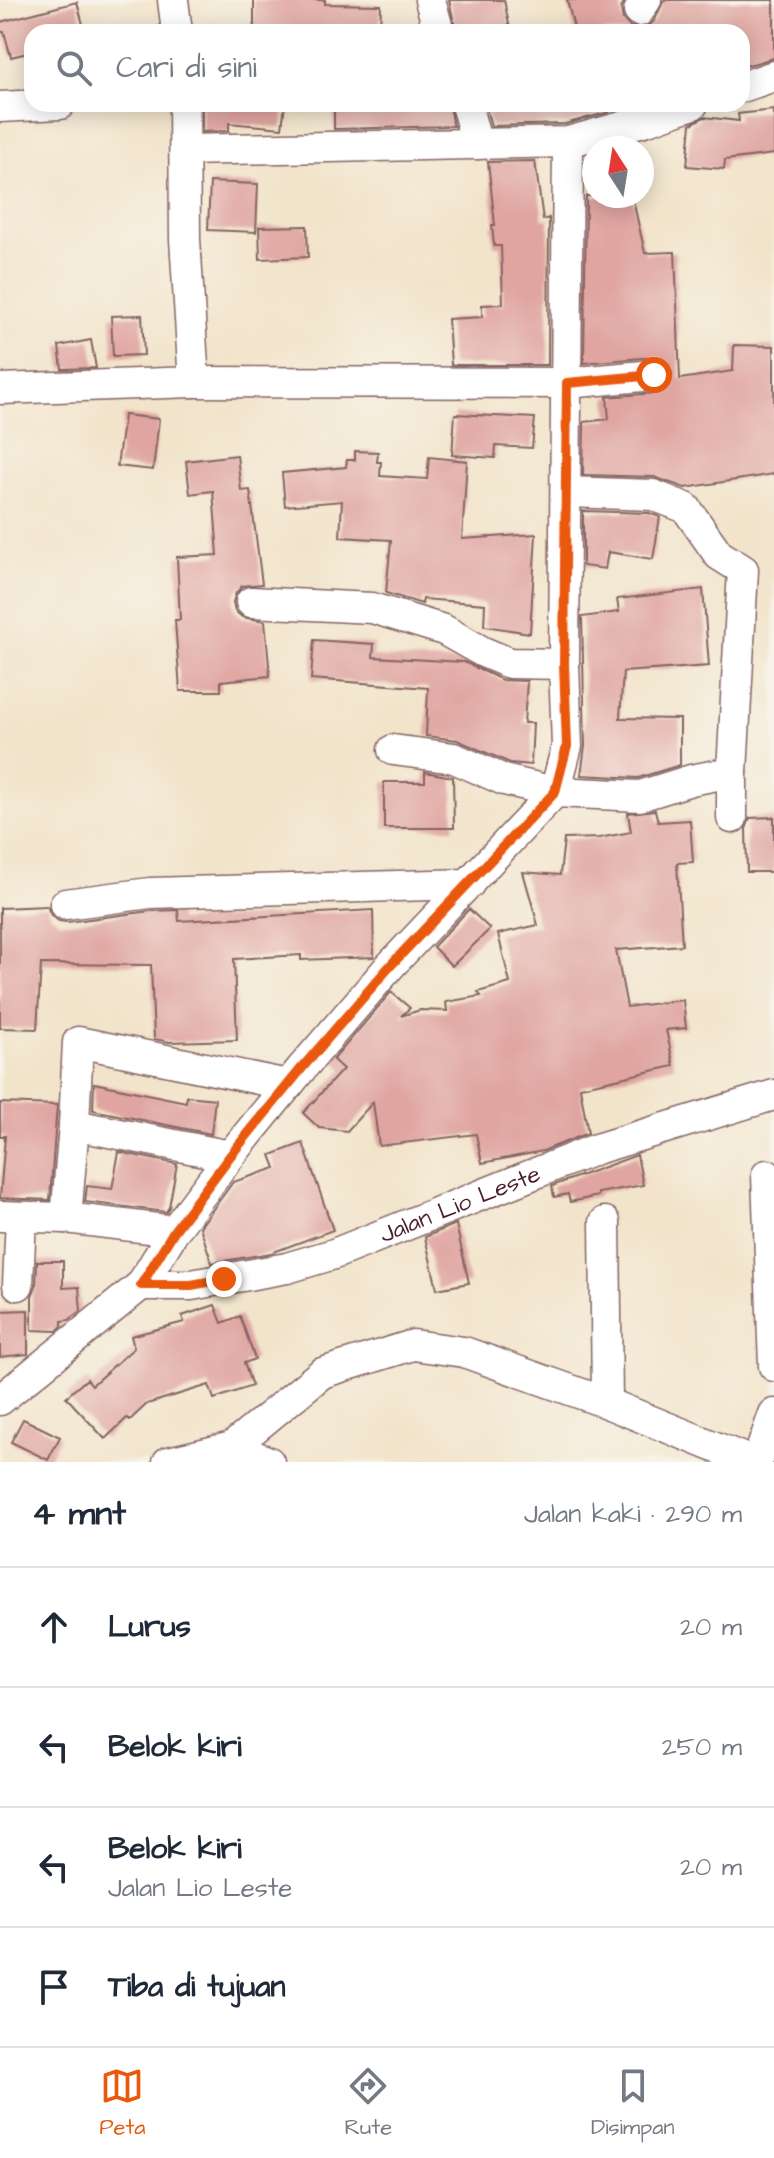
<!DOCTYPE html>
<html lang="id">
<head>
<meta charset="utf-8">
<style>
  :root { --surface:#fff; --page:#f2f2f3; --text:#1f2937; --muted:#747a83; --line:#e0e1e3; --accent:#ea580c }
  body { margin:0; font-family:"Architects Daughter",sans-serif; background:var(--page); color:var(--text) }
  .compass { position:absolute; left:582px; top:136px; width:72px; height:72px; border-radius:50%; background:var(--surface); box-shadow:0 4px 20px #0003; rotate:348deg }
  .stop { position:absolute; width:24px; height:24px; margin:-18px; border:6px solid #ea580c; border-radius:50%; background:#fff }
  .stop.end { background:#ea580c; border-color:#fff; box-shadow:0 2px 8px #0008 }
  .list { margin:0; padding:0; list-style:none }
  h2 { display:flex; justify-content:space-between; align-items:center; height:104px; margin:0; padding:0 32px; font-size:34px }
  h2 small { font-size:26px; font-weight:400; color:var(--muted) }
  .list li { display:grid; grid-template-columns:52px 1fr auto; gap:24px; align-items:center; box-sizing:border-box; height:120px; padding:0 32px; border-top:2px solid var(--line) }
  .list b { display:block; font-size:30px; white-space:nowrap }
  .list p { margin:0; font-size:26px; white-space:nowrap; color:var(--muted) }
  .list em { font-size:26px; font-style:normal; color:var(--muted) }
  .icon { flex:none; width:44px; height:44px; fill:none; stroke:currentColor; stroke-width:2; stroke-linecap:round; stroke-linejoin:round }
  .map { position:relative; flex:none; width:774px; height:1462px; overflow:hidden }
  .search { position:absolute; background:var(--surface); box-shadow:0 4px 20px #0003; left:24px; right:24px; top:24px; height:88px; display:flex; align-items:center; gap:20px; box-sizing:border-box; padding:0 28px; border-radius:24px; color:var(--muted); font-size:30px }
  .sheet { height:584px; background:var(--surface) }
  nav { display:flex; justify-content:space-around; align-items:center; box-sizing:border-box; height:112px; border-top:2px solid var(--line); background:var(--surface); font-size:22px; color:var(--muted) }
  nav a { display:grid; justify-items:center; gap:4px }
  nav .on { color:var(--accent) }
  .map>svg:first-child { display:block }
  .building { fill:#e0a5a1 }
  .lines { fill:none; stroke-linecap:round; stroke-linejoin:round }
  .minor-casing { stroke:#856463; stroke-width:33 }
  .minor { stroke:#fff; stroke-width:30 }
  .route { stroke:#ea580c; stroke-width:10 }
  .labels { text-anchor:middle; stroke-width:8; stroke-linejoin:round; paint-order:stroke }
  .street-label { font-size:24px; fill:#4a1f2b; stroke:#f7f3e8 }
</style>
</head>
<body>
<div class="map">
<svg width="774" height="1462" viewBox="0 0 774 1462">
  <rect width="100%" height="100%" fill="#f7f3e8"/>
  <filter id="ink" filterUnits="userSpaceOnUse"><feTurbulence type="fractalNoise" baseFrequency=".0125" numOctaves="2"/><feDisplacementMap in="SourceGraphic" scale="16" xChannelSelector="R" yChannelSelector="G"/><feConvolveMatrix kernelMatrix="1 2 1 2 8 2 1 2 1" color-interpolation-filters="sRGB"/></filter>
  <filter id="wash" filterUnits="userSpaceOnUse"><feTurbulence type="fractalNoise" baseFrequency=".006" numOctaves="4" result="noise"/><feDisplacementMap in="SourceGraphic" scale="32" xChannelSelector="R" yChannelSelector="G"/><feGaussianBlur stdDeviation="1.8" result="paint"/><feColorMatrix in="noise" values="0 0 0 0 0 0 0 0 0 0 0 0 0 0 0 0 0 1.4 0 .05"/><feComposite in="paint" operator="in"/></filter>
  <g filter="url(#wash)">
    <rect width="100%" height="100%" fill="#f2e4cb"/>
    <g id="blocks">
      <path class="building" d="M 254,0 L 325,0 L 325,4 L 381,5 L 380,32 L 254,32 Z
        M 449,0 L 504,0 L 510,29 L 496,32 L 456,32 Z
        M 567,0 L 625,0 L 621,9 L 623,19 L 630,27 L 639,29 L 648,27 L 654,21 L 664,0 L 774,0 L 774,58 L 742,67 L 742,32 L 575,32 Z
        M 77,2 L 85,32 L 32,32 L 32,52 L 11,57 L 4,32 L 0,32 L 0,22 Z
        M 202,104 L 285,104 L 282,128 L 229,123 L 229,131 L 202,132 Z
        M 334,104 L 449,104 L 453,126 L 334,129 Z
        M 485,104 L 607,104 L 609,112 L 565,124 L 491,126 Z
        M 774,110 L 774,154 L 725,160 L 724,169 L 687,166 L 691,124 L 704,117 L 739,121 L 738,114 Z
        M 535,161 L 543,220 L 549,218 L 548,365 L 451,365 L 448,319 L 482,317 L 482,305 L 503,304 L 501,246 L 494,246 L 492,225 L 495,225 L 488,162 Z
        M 210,182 L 258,184 L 256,232 L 208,230 Z
        M 586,196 L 618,196 L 619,203 L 633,200 L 645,253 L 675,252 L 680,379 L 733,371 L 734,345 L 774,346 L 774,474 L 685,488 L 654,477 L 583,475 L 584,422 L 609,419 L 607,397 L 656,393 L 664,390 L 670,383 L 672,374 L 668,364 L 661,358 L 653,357 L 584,363 Z
        M 307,226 L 308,257 L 260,259 L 259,227 Z
        M 142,315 L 144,355 L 113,356 L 111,316 Z
        M 91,340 L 96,368 L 62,369 L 59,346 Z
        M 455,414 L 535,418 L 532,448 L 496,446 L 495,458 L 452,455 Z
        M 124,415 L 159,419 L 153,470 L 117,466 Z
        M 355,451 L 378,452 L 377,462 L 381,462 L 380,476 L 427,479 L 429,457 L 467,461 L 462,539 L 536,534 L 530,633 L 484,626 L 485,604 L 423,599 L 422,604 L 386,593 L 391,540 L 340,537 L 342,501 L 285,506 L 282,473 L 346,467 L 347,460 L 355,460 Z
        M 237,455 L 241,491 L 250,490 L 262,584 L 242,586 L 236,593 L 233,602 L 235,611 L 242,617 L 265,621 L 270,676 L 221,681 L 221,691 L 180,691 L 175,620 L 180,620 L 177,557 L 218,555 L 213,491 L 190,494 L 186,461 Z
        M 583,511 L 649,513 L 660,517 L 653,559 L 608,552 L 605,569 L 583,566 Z
        M 703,589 L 709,666 L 623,672 L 620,718 L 680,719 L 680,765 L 638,778 L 581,775 L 585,746 L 582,617 L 619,612 L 617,599 Z
        M 314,640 L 374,644 L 373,657 L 464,662 L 502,680 L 527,681 L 524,723 L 533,723 L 531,765 L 510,763 L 457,740 L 426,736 L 428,688 L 311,679 Z
        M 425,772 L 453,777 L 454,828 L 384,828 L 384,782 L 425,782 Z
        M 655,810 L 658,822 L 690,820 L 693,862 L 677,863 L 682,945 L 616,950 L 627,1007 L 683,1000 L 686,1028 L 666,1030 L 674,1066 L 580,1087 L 588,1133 L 543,1151 L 482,1163 L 476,1134 L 379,1146 L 373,1102 L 347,1131 L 319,1128 L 303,1113 L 343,1069 L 333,1060 L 391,992 L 410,1008 L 401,1016 L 420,1010 L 447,1011 L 446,1002 L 481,996 L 478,992 L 510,983 L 498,934 L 538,925 L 523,872 L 560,875 L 564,839 L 599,838 L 631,832 L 628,813 Z
        M 774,817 L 774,872 L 747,872 L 746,829 L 750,818 Z
        M 47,906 L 51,915 L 59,921 L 67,922 L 151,911 L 178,910 L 179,921 L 373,910 L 374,957 L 301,960 L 301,955 L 234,959 L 237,1040 L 170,1042 L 154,1039 L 151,965 L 41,964 L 37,1029 L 0,1028 L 0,908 Z
        M 469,909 L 490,929 L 452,966 L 433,947 Z
        M 94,1083 L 186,1102 L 187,1096 L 215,1099 L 211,1134 L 93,1110 Z
        M 0,1103 L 57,1105 L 50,1200 L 0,1198 L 5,1136 L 0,1136 Z
        M 303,1143 L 333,1230 L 271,1253 L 212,1263 L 200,1227 L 233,1182 L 276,1168 L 271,1155 Z
        M 119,1152 L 177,1164 L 169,1207 L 166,1212 L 85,1202 L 87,1186 L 112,1189 Z
        M 637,1155 L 643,1185 L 598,1193 L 598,1196 L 570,1202 L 568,1194 L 554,1197 L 552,1186 Z
        M 456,1224 L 469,1283 L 437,1289 L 425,1237 Z
        M 37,1261 L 63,1261 L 63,1288 L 79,1287 L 81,1311 L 69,1320 L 62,1321 L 62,1326 L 57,1331 L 32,1330 L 32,1296 L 36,1286 Z
        M 215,1305 L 222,1323 L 240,1316 L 255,1359 L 244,1363 L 252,1386 L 214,1399 L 209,1385 L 147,1404 L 130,1420 L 127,1418 L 105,1439 L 66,1397 L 87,1379 L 92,1385 L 134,1348 L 131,1336 L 184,1322 L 182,1316 Z
        M 28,1310 L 28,1354 L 0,1357 L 0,1311 Z
        M 23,1419 L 60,1437 L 48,1460 L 11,1442 Z"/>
    </g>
  </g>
  <g filter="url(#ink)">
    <use href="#blocks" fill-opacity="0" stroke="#856463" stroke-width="2"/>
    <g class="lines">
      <g class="minor-casing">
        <g id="minor">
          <path d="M 173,0 L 177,32"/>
          <path d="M 430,0 L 439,32"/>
          <path d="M 639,11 L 646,0"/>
          <path d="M 742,87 L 774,76"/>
          <path d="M 466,104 L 477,144"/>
          <path d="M 0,107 L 60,104"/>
          <path d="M 185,150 L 568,142 L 647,120 L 693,104"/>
          <path d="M 194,382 L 567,383 L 654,375"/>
          <path d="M 0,389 L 194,382 L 185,239 L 184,104"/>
          <path d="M 567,492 L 653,495 L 686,508 L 719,555 L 743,570 L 732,772 L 732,818"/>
          <path d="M 251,602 L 372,608 L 444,630 L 483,652 L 509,663 L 564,664"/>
          <path d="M 393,750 L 454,758 L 504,780 L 555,792 L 640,796 L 691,780 L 732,772"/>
          <path d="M 65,904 L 150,893 L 469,884"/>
          <path d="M 74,1125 L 230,1156"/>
          <path d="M 767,1175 L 774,1366"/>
          <path d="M 0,1216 L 66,1218 L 174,1231"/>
          <path d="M 66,1218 L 74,1125 L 78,1042 L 288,1085"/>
          <path d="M 605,1222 L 607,1403"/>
          <path d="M 18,1285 L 21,1218"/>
          <path id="s1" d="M 141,1285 L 191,1285 L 287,1268 L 334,1254 L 596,1149 L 774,1095"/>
          <path d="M 0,1400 L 141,1285 L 174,1231 L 230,1156 L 302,1068 L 390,966 L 555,792 L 567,746 L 564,664 L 568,142"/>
          <path d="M 232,1447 L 269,1462"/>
          <path d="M 168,1462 L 232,1447 L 322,1373 L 413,1345 L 464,1352 L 607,1403 L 752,1462"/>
          <path d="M 757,1462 L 774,1414"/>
        </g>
      </g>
      <use href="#minor" class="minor"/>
    </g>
  </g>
  <g class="lines" filter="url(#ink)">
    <path class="route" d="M 224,1279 L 191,1285 L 141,1285 L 174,1231 L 230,1156 L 302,1068 L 390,966 L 555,792 L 567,746 L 564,664 L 567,383 L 654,375"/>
  </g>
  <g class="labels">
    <g class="street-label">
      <text dy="8" stroke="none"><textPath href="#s1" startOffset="332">Jalan Lio Leste</textPath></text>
    </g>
  </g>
</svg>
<svg class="compass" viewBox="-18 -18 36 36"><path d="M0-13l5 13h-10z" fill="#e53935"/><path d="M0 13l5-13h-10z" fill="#747a83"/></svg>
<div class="stop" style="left:654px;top:375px"></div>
<div class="stop end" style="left:224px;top:1279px"></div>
<div class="search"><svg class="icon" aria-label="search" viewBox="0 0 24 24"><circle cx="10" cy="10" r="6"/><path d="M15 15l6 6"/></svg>Cari di sini</div>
</div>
<section class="sheet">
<h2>4 mnt<small>Jalan kaki · 290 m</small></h2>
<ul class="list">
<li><svg class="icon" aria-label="ahead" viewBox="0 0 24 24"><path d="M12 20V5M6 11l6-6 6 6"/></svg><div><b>Lurus</b></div><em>20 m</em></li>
<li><svg class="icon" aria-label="left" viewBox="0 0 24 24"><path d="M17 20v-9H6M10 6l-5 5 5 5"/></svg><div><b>Belok kiri</b></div><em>250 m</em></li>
<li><svg class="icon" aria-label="left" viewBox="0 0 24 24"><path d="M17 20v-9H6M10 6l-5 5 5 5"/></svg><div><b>Belok kiri</b><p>Jalan Lio Leste</p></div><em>20 m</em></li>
<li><svg class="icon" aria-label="arrive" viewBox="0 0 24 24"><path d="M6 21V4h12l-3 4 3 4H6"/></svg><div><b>Tiba di tujuan</b></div></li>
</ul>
</section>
<nav>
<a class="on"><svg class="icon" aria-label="map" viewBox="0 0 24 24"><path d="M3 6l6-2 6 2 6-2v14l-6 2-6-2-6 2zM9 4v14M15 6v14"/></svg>Peta</a>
<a><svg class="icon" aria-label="directions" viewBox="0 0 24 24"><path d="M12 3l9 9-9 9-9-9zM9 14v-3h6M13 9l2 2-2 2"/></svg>Rute</a>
<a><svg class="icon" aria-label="saved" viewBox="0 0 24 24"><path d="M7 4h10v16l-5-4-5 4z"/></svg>Disimpan</a>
</nav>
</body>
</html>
